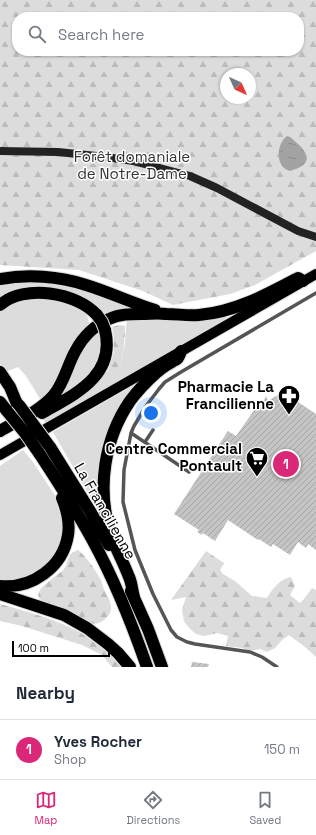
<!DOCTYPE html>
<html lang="en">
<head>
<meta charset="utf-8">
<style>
  :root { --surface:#fff; --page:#f2f2f3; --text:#1f2937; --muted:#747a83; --line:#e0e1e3; --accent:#db2777 }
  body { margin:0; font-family:"Space Grotesk",sans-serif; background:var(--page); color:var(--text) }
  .compass { position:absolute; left:220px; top:68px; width:36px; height:36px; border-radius:50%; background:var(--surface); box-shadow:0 1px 3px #0004; rotate:135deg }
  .scale { position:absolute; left:12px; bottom:10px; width:98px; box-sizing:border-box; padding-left:4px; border:2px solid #000; border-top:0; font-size:11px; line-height:14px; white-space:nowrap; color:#000; -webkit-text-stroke:3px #fff; paint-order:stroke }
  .you { position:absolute; left:151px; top:413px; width:14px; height:14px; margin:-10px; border:3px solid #fff; border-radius:50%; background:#1a73e8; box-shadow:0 0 0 6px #1a73e833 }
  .badge { display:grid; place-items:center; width:26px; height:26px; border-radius:50%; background:var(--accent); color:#fff; font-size:13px; font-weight:700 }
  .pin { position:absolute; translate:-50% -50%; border:2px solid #fff; box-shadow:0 1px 4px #0006 }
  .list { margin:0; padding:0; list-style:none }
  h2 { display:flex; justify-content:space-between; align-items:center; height:52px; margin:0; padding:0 16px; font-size:17px }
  h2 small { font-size:13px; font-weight:400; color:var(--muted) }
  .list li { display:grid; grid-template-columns:26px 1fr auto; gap:12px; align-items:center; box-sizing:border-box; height:60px; padding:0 16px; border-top:1px solid var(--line) }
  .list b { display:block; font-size:15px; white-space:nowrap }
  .list p { margin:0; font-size:13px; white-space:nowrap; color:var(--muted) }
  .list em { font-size:13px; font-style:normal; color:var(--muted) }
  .icon { flex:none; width:22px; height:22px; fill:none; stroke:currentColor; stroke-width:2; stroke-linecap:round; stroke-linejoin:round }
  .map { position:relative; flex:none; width:316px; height:667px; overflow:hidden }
  .search { position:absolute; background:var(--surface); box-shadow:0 1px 3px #0004; left:12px; right:12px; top:12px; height:44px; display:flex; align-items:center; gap:10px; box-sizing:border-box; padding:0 14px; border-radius:16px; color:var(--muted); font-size:15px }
  .sheet { height:112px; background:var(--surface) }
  nav { display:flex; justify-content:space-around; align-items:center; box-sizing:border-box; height:56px; border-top:1px solid var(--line); background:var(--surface); font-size:11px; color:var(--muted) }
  nav a { display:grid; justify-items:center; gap:2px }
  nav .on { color:var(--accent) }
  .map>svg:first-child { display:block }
  .grass { fill:#dcdcdc }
  .forest { fill:url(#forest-firs); fill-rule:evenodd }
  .water { fill:url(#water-ripples) }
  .building { fill:url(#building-hatch) }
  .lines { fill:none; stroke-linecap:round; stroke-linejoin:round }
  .primary-casing { stroke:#dbdbdb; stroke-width:12 }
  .highway-casing { stroke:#dbdbdb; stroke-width:14 }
  .lane { stroke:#555; stroke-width:3.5 }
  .secondary { stroke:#222; stroke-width:8 }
  .primary { stroke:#000; stroke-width:10 }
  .highway { stroke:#000; stroke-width:12 }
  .highway-bridge-casing { stroke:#dbdbdb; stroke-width:14; stroke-linecap:butt }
  .highway-bridge { stroke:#000; stroke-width:12 }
  .labels { text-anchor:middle; stroke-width:3; stroke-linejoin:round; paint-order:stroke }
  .park-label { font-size:15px; fill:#333; stroke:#fff }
  .poi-label { font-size:15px; font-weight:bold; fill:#000; stroke:#fff; text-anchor:end }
  .street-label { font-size:15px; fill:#000; stroke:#fff }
</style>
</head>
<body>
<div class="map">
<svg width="316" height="667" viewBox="0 0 316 667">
  <defs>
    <pattern id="forest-firs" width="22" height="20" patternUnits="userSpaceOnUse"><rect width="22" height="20" fill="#dcdcdc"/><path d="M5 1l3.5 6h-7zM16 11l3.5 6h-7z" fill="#bbb"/></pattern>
    <pattern id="water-ripples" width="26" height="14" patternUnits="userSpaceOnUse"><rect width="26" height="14" fill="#a3a3a3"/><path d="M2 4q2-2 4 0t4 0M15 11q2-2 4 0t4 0" fill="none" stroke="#8b8b8b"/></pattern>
    <pattern id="building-hatch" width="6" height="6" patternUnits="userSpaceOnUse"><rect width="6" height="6" fill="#c4c4c4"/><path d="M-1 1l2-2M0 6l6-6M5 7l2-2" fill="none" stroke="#a7a7a7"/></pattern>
  </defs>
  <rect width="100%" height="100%" fill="#fff"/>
  <path class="grass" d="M 45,281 L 68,284 L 127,306 L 128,310 L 106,317 L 77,297 L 0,300 L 0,283 Z
    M 26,297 L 66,301 L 86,313 L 90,325 L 57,383 L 42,402 L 26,376 L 18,367 L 5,372 L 0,364 L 0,312 L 10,302 Z
    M 222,315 L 227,317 L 223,322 L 46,424 L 42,418 L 108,371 L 118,371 C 121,362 123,353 125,343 C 126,334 125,327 128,318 L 172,320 L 197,319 Z
    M 97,330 L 102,332 L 104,345 L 97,370 L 68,395 L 58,396 L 76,357 Z
    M 138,383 L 108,431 L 101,451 L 97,485 L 104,521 L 53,432 Z
    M 23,450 L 33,462 L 62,506 L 64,534 L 59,551 L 44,571 L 24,580 L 0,582 L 0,466 Z"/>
  <path class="forest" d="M 0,0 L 316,0 L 316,251 L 255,285 L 230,294 L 173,305 L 143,291 L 79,270 L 0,265 ZM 17,17 L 299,17 L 299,51 L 17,51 ZM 226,74 L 250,74 L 250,98 L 226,98 Z
    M 119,325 L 125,326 C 125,342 123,356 118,371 L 108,371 L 114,352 L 114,337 L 112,327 Z
    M 78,550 C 85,555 95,569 99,577 C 102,581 103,587 105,592 C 108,597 112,603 111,610 C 110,614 107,617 104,620 C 100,623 95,625 89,623 L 47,603 C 44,602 41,600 39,598 C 38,596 38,593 39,592 C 42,585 58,575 64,569 C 70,562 66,553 78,550 Z
    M 206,551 L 224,563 L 220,570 L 223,574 L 235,581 L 252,596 L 267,598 C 273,588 280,579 291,577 L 295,586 L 290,595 L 300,603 L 304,599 L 312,588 L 316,590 L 316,657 L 305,647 L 289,635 L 282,640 L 275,648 L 267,652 L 260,649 L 250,651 L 242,648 L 226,646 L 228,636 L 217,633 L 204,636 L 196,634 L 189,628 L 184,621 L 182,610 L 186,597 L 171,600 Z
    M 0,604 C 22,610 44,616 65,625 C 86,634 106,649 121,667 L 112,667 L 102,655 L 82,645 L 22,626 L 0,621 Z"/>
  <path class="water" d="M 287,136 C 292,137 293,140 297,143 C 312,157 310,165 290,171 C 275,167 276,144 287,136 Z"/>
  <path class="building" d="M 283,392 L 316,414 L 316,550 L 308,544 L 306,548 L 298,542 L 290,555 L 273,544 L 271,547 L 259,539 L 258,540 L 228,520 L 215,541 L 203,533 L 202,535 L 197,532 L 199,530 L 174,514 L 228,431 L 236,436 L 255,409 L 262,404 L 266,396 L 268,401 Z
    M 192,662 L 209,664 L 208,667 L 191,667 Z"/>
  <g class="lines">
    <g class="primary-casing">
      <path id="primary" d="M 0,455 L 316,274"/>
    </g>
    <g class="highway-casing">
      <path id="highway" d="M 0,279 C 27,274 59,276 86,285 C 109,292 132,303 155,310
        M 0,305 C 24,284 76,292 97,315
        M 0,372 L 10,387 L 17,404
        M 0,402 L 7,411
        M 42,413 C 75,394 116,376 105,330
        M 0,431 C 17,421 40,411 53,396 C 65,382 67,365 76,350 C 83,337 95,325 109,319 C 119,314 130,314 142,314 C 150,314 158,313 166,314 C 177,314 188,316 199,315 C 235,312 268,294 298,278 L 303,281
        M 50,447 L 90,511 L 109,545
        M 39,453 C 58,482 77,511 93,541 C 115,581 132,624 147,667
        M 0,586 C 32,589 63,567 68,535 C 70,522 67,510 62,498
        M 131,591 L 148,629 L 162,667
        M 0,594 L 64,615 L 87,628 L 108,644 L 118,653 L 130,667
        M 134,597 C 132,591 132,583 129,577 C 123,561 115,548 110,532 C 97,488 104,439 130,401 C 138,390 147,381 157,372 C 161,369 166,365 172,362 C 173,361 176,360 177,359 C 179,357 180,354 181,351"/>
    </g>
    <path class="lane" d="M 131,433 L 189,472
      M 145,442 L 153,430
      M 277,667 L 262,657 L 250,652 L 195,644 L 187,642 L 177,637 L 171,630 L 153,594 L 135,550 L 123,502 L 124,470 L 131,433 L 134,426 L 146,406 L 159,389 L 165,382 L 181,372 L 316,293"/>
    <path class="secondary" d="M 0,151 L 58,152 L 106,157 L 133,161 L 190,176 L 217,188 L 298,231 L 316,237"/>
    <use href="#primary" class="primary"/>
    <use href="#highway" class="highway"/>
    <g class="highway-bridge-casing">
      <path id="highway-bridge" d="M 97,315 L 102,322 L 105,330
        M 19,405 L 50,447
        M 7,411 L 25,433 L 39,453"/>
    </g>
    <use href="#highway-bridge" class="highway-bridge"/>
  </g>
  <defs>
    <g id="pharmacy-pin" transform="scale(1.15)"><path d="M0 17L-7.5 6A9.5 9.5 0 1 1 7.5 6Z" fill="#000" stroke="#fff"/><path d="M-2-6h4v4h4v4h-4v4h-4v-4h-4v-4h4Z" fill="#fff"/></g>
    <g id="supermarket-pin" transform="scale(1.15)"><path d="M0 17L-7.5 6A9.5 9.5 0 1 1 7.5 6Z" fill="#000" stroke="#fff"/><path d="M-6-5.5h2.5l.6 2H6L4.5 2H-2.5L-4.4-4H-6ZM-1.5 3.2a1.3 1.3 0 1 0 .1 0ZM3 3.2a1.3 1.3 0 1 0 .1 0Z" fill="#fff"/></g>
  </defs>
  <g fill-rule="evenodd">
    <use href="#pharmacy-pin" x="289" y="396"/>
    <use href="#supermarket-pin" x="257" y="458"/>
  </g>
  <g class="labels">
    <g class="park-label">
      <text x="132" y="162">Forêt domaniale<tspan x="132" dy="17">de Notre-Dame</tspan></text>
    </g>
    <g class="poi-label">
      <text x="274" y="392">Pharmacie La<tspan x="274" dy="17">Francilienne</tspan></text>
      <text x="242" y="454">Centre Commercial<tspan x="242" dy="17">Pontault</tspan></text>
    </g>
    <g class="street-label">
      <text transform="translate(105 511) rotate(60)" y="5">La Francilienne</text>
    </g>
  </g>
</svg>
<svg class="compass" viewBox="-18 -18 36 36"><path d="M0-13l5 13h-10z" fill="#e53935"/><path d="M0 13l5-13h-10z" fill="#747a83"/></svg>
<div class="scale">100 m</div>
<div class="you"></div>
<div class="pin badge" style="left:286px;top:464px">1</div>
<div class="search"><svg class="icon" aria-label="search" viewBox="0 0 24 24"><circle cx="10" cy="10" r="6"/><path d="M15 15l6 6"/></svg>Search here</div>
</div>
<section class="sheet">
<h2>Nearby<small></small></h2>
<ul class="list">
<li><span class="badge">1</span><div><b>Yves Rocher</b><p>Shop</p></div><em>150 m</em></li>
</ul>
</section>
<nav>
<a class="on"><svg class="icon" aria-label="map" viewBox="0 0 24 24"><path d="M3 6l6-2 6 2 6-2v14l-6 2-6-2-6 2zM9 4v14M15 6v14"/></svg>Map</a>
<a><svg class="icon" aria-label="directions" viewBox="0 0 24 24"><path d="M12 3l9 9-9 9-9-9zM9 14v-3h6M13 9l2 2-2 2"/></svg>Directions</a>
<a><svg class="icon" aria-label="saved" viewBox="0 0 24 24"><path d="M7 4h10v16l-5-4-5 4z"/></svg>Saved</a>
</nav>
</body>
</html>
